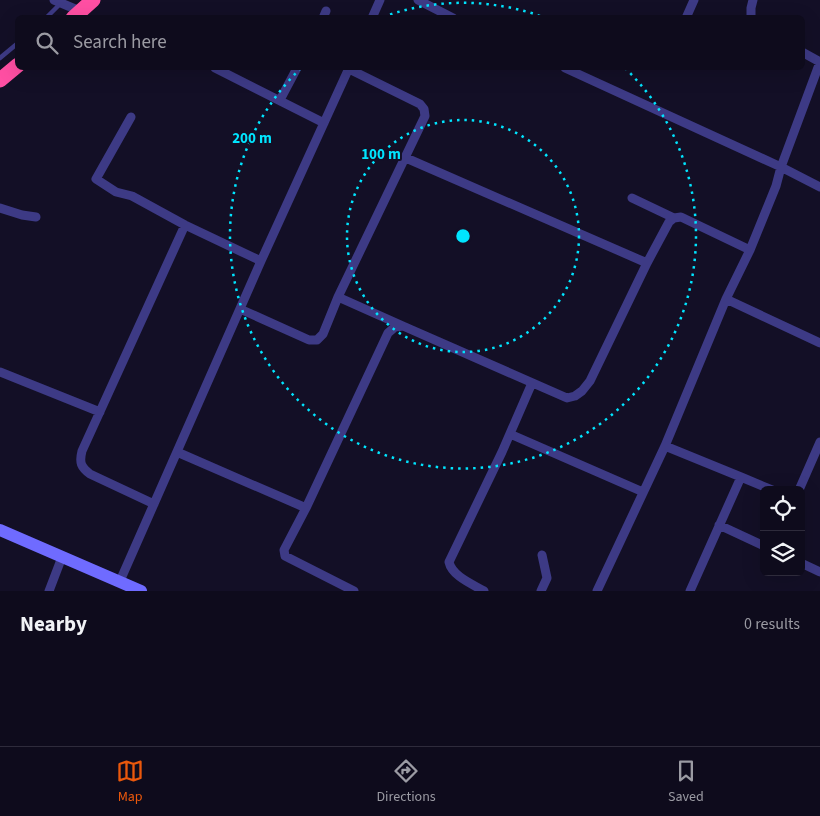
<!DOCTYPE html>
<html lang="en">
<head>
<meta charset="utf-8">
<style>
  :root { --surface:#0e0b1c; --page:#1c1929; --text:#f1f3f6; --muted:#9b9ba3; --line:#2e2b3b; --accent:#ea580c }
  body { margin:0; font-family:"Source Sans 3",sans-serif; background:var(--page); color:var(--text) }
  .controls { position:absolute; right:15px; bottom:15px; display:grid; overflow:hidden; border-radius:8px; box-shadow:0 5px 20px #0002 }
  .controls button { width:45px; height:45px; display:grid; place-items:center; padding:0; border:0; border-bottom:1px solid var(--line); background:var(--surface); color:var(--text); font:25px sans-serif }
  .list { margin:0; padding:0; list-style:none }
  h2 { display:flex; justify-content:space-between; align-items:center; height:65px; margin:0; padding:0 20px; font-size:21px }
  h2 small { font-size:16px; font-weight:400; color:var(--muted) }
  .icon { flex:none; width:28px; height:28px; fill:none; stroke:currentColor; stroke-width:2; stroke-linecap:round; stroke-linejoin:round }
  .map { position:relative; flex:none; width:820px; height:591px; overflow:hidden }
  .search { position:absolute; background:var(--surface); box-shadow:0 5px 20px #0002; left:15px; right:15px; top:15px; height:55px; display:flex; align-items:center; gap:12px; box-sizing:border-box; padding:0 18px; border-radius:8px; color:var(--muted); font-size:19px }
  .sheet { height:155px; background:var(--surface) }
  nav { display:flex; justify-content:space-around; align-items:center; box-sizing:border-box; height:70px; border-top:1px solid var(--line); background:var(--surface); font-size:14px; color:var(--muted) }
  nav a { display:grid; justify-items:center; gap:2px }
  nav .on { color:var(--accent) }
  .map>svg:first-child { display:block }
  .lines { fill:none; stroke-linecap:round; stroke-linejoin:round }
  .lane { stroke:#3d3a85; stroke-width:4.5 }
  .street { stroke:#3d3a85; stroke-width:9 }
  .secondary { stroke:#6f6bff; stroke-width:12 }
  .highway { stroke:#ff4fa3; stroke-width:15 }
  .ring { fill:none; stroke:#00e5ff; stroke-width:2.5; stroke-dasharray:2.5 5 }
  .centre { fill:#00e5ff; stroke:#130f26; stroke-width:2.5 }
  .ring-label { font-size:15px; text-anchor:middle; font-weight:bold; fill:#00e5ff; stroke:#130f26; stroke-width:4; stroke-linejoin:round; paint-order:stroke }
</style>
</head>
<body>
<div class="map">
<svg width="820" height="591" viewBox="0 0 820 591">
  <rect width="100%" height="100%" fill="#130f26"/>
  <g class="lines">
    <path class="lane" d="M 46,18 L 61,3
      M 0,58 L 18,43"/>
    <path class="street" d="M 54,0 L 80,11
      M 418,0 L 453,18
      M 323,18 L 326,11
      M 372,18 L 380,0
      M 686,18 L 694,0
      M 751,18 L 751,8 L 753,0
      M 802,52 L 820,62
      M 215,68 L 324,123
      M 565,68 L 781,167 L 820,187
      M 280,100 L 297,68
      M 131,117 L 96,179 L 116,192 L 132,196 L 185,225 L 261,261
      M 406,158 L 647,263
      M 632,198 L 674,218
      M 0,208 L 22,215 L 36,217
      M 338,297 L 403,326
      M 726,299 L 820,343
      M 240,309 L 309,340 L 317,340 L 323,334 L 338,297 L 425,116 L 424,109 L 420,104 L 349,69
      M 0,372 L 100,412
      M 510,434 L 643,492
      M 665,446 L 741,477 L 690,591
      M 177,452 L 306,508 L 388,333 L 395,327 L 403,326 L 567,398 L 575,396 L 582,391 L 590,381 L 647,263 L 669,222 L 674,218 L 681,217 L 750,250
      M 741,477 L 772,490
      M 799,490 L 820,442
      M 154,504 L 90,474 C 81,467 79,463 82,451 L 185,225
      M 306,508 L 284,550 L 285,556 L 354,591
      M 719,525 L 764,546
      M 801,563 L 820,572
      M 120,581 L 261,261 L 349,68
      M 49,591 L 62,557
      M 484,591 C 472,584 452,576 449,562 L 502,452 L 532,383
      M 541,591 L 547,578 L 542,555
      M 597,591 L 665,446 L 726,299 L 750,250 L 776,186 L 781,167 L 820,62"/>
    <path class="secondary" d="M 0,530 L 141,591"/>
    <path class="highway" d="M 73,18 L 93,0
      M 0,80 L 18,65"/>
  </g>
  <g class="ring">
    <circle cx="463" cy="236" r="116"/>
    <path d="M383 17A233 233 0 0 1 543 17M625 68A233 233 0 1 1 301 68"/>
  </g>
  <circle cx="463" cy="236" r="8" class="centre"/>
  <g class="ring-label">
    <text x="252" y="143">200 m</text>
    <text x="381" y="159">100 m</text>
  </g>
</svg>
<div class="controls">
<button><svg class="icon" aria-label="locate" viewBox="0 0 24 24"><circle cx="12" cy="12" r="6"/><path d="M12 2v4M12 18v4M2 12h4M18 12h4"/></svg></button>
<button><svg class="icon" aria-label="layers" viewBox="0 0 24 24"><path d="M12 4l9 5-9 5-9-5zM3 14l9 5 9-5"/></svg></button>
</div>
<div class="search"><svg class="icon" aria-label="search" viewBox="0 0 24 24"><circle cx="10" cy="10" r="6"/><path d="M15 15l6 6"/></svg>Search here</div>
</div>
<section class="sheet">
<h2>Nearby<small>0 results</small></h2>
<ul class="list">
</ul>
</section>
<nav>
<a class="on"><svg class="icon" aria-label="map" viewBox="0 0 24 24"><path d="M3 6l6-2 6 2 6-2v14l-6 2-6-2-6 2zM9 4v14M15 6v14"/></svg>Map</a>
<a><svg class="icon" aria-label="directions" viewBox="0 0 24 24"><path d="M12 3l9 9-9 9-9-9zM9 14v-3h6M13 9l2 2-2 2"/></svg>Directions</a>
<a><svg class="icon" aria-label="saved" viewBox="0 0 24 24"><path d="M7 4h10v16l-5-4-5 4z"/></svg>Saved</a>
</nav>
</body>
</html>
